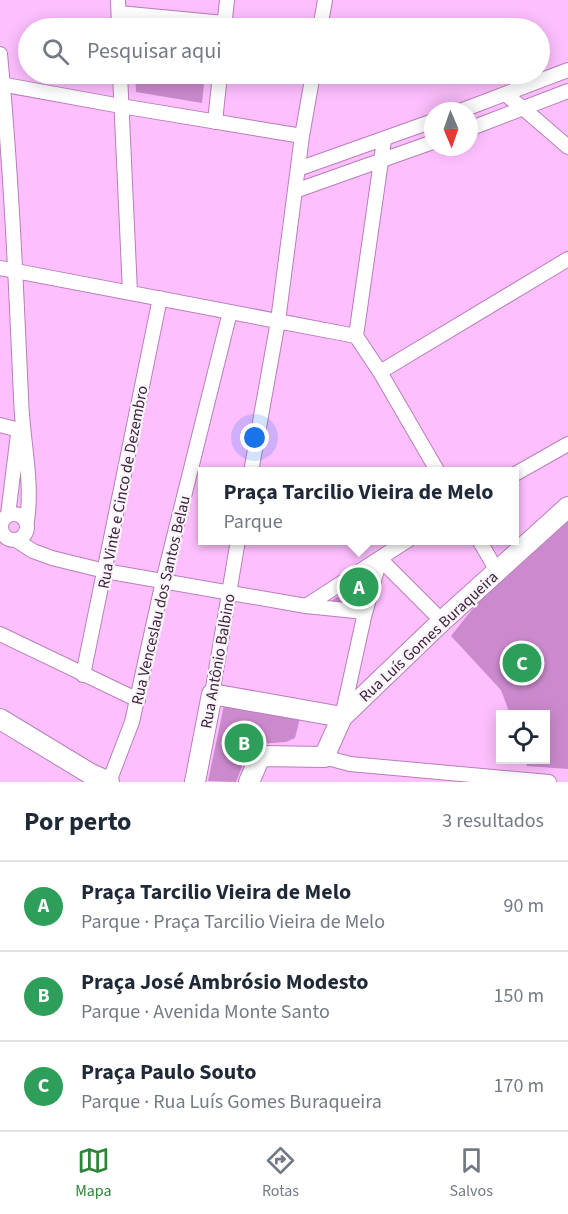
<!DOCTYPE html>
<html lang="pt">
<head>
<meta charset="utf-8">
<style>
  :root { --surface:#fff; --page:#f6f6f7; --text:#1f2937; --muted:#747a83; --line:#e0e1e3; --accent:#2b8637 }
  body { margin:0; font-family:"Source Sans 3",sans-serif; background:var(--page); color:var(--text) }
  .controls { position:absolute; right:18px; bottom:18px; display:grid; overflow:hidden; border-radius:0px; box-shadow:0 3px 15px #0003 }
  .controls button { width:54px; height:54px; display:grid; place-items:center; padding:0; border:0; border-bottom:2px solid var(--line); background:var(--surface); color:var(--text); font:30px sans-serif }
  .compass { position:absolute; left:424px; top:102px; width:54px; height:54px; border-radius:50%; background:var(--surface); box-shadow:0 3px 15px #0003; rotate:178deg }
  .you { position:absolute; left:255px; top:438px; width:21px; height:21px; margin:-15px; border:4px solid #fff; border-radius:50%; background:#1a73e8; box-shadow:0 0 0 9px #1a73e833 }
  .badge { display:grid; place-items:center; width:39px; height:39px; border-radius:50%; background:var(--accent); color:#fff; font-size:20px; font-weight:700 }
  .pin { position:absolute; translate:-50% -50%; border:3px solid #fff; box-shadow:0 2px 6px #0006 }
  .popup { position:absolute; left:198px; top:467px; width:321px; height:78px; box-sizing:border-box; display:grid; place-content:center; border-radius:0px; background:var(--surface); filter:drop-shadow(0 2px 4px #0005); font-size:20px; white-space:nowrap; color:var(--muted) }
  .popup b { font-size:22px; color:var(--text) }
  .popup::after { content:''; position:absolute; left:50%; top:100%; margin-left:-12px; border:12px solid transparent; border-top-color:var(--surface) }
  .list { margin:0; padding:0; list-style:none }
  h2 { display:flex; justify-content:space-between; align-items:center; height:78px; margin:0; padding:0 24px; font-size:26px }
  h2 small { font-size:20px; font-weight:400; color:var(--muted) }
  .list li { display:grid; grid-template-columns:39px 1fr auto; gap:18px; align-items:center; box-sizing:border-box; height:90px; padding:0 24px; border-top:2px solid var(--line) }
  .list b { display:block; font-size:22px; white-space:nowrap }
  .list p { margin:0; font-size:20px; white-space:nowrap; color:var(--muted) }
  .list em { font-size:20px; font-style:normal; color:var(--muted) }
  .icon { flex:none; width:33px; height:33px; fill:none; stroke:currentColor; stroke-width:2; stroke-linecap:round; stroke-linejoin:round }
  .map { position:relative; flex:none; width:568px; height:782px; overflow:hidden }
  .search { position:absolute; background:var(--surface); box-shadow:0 3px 15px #0003; left:18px; right:18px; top:18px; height:66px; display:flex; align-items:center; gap:15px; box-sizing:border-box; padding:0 21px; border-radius:33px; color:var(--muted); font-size:22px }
  .sheet { height:348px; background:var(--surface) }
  nav { display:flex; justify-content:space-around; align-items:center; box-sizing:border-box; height:84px; border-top:2px solid var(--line); background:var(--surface); font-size:16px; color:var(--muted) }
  nav a { display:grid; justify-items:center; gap:3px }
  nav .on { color:var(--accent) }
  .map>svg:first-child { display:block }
  .green { fill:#cc8ace }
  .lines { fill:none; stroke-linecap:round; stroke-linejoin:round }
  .street-casing { stroke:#b87eba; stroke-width:16 }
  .secondary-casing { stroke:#b87eba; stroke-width:22 }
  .street { stroke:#fff; stroke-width:14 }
  .secondary { stroke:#fff; stroke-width:20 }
  .labels { text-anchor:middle; stroke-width:4.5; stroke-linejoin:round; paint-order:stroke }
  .street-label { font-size:16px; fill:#361f37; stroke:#fcf6fc }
</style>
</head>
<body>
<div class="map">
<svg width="568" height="782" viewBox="0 0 568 782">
  <rect width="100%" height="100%" fill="#fdbffe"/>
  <path class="green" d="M 135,74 L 205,74 L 202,103 L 136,92 Z
    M 568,519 L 568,769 L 527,766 L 525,760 L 546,760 L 546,714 L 510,714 L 501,690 L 451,636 L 482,597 Z
    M 373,573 L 355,608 L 331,601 Z
    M 224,705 L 300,718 L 295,738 L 286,742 L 259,744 L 249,749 L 236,782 L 208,781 Z"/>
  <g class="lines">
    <g class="street-casing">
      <path id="street" d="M 118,0 L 119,28
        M 119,13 L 224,23
        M 224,28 L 227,0
        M 320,28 L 325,0
        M 0,54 C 11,168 16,283 21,397 C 22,439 33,479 27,521
        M 120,74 L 130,292
        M 0,84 L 121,106 L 302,136
        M 505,94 L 524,109 L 568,147
        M 460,111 L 568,70
        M 215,122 L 220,74
        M 469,129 L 568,91
        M 298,169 L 433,121
        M 295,191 L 433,142
        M 0,268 L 356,336 L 380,372 L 438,472
        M 356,336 L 384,140
        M 380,372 L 568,259
        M 0,425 L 23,431
        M 251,472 L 278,321 L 302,136 L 313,74
        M 515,474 L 568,444
        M1 527a13 13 0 1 1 26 0a13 13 0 1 1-26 0Z
        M 8,515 L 18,434
        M 16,540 L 33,551 L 52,558 L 105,571 L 306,606 L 365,612
        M 479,540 L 497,571
        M 380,559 L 442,621
        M 306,606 L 408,540
        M 0,634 L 138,700
        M 83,675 L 160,298
        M 212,694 L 238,540
        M 342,717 L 364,617 L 380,559
        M 324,757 L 350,764 L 549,782
        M 109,782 L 132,722 L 163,581 L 230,312"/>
    </g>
    <g class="secondary-casing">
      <path id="secondary" d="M 0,719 L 89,773 L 109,782
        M 195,782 L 212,694 L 342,717
        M 249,782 L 259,759 L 263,756 L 324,757 L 342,717 L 442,621 L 568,507"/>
    </g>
    <use href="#street" class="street"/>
    <use href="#secondary" class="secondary"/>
  </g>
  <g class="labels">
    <g class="street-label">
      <text transform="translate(122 487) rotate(-79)" y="6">Rua Vinte e Cinco de Dezembro</text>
      <text transform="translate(160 600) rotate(-77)" y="6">Rua Venceslau dos Santos Belau</text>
      <text transform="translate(428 636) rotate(-43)" y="6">Rua Luís Gomes Buraqueira</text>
      <text transform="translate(217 661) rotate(-80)" y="6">Rua Antônio Balbino</text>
    </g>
  </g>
</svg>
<div class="controls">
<button><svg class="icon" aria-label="locate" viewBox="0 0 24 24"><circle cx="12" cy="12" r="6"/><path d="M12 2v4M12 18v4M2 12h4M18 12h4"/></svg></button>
</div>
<svg class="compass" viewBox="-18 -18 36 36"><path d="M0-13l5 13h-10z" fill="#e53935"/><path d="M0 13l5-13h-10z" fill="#747a83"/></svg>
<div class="you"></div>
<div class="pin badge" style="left:359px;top:587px;background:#2e9e5b">A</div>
<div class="popup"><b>Praça Tarcilio Vieira de Melo</b>Parque</div>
<div class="pin badge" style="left:244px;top:743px;background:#2e9e5b">B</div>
<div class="pin badge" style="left:522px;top:663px;background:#2e9e5b">C</div>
<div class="search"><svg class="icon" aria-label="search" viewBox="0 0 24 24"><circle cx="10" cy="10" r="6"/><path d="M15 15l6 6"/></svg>Pesquisar aqui</div>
</div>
<section class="sheet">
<h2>Por perto<small>3 resultados</small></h2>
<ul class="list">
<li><span class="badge" style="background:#2e9e5b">A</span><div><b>Praça Tarcilio Vieira de Melo</b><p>Parque · Praça Tarcilio Vieira de Melo</p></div><em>90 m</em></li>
<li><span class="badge" style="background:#2e9e5b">B</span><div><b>Praça José Ambrósio Modesto</b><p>Parque · Avenida Monte Santo</p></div><em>150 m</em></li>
<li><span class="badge" style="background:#2e9e5b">C</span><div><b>Praça Paulo Souto</b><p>Parque · Rua Luís Gomes Buraqueira</p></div><em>170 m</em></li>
</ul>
</section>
<nav>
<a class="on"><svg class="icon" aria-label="map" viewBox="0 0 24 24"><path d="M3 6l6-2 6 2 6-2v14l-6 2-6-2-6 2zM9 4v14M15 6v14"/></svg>Mapa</a>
<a><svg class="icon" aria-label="directions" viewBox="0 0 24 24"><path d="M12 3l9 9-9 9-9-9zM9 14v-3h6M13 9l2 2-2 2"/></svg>Rotas</a>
<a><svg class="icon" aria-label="saved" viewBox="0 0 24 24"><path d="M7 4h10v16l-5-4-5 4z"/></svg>Salvos</a>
</nav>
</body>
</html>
